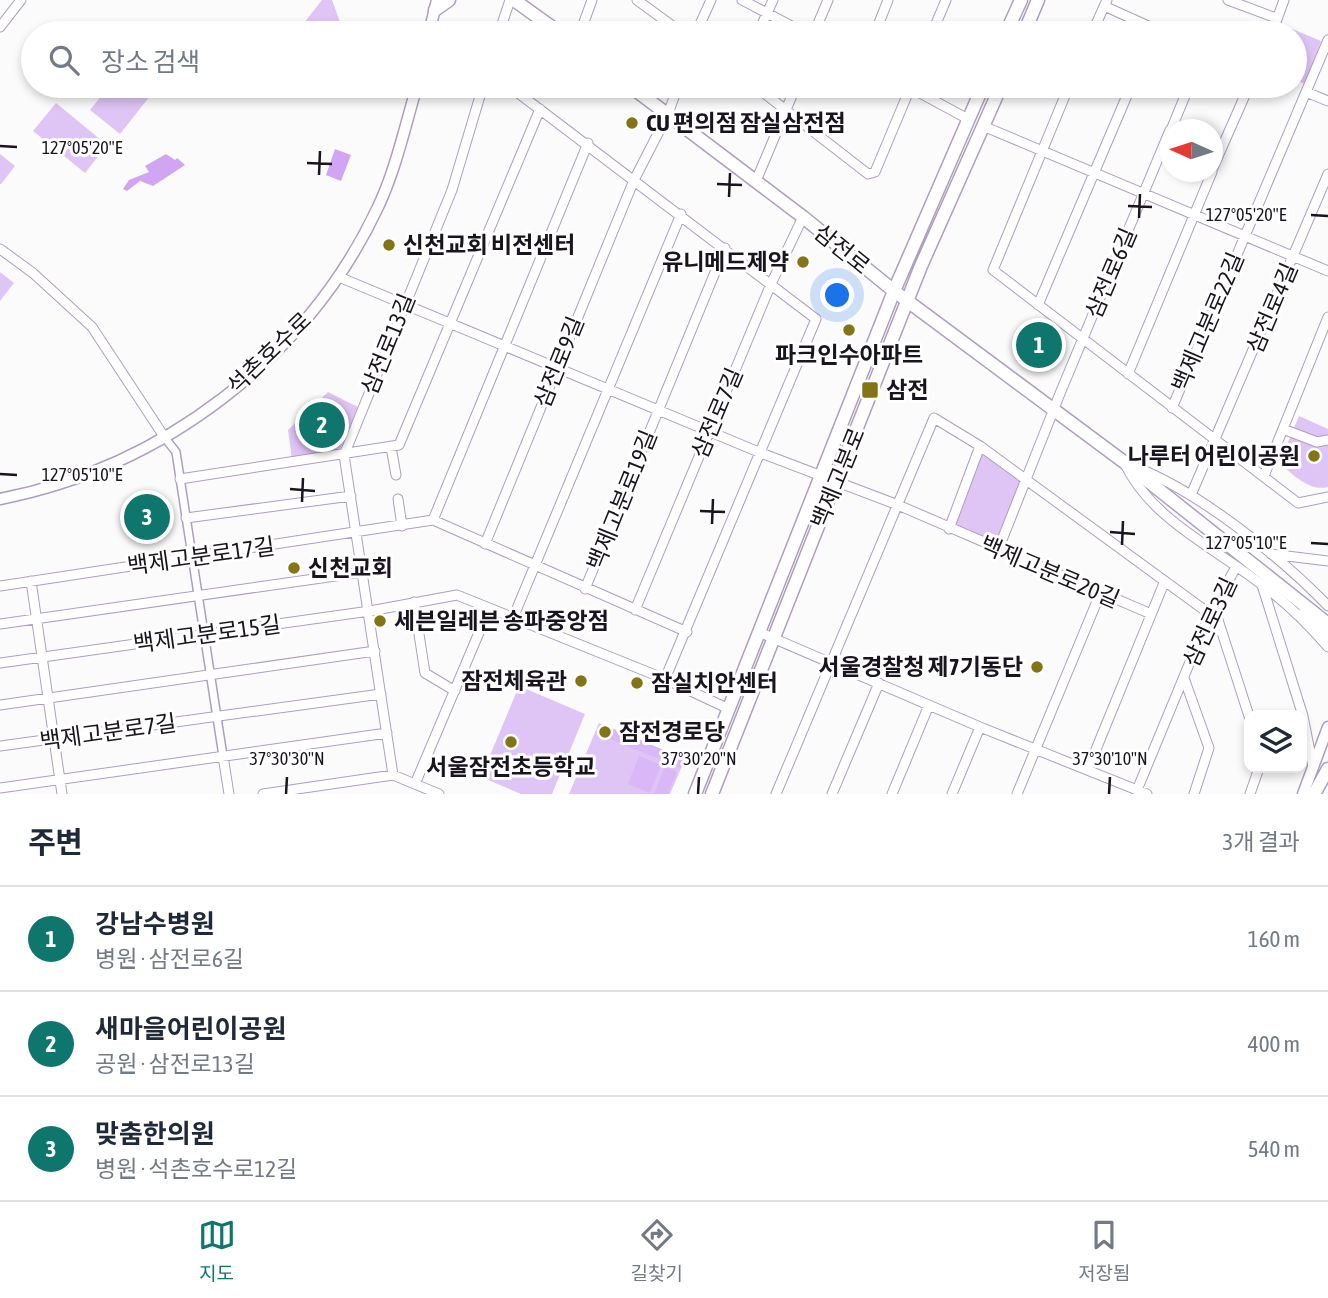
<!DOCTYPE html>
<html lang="ko">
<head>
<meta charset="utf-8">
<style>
  :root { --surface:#fff; --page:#f2f2f3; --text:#1f2937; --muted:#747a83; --line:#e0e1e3; --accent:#0f766e }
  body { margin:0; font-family:"Asap Condensed","Noto Sans KR",sans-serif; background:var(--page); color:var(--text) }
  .controls { position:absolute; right:21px; bottom:21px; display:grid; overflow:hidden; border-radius:14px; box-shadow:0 4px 10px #0003 }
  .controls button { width:63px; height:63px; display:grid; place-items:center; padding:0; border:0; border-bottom:2px solid var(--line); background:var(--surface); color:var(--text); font:35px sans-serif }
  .compass { position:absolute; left:1160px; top:119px; width:63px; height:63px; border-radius:50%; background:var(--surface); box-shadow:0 4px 10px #0003; rotate:273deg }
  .you { position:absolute; left:838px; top:296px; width:24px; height:24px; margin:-18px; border:5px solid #fff; border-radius:50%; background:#1a73e8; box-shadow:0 0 0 10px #1a73e833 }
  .badge { display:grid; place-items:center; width:46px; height:46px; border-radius:50%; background:var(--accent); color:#fff; font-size:23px; font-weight:700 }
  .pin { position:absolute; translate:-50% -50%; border:4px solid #fff; box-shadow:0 2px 7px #0006 }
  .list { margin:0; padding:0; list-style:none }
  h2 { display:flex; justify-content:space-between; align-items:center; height:91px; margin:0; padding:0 28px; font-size:30px }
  h2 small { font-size:23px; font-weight:400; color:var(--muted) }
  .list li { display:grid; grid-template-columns:46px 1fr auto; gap:21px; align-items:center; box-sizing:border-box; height:105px; padding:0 28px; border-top:2px solid var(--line) }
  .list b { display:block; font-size:26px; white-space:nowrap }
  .list p { margin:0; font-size:23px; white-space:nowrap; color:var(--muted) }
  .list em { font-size:23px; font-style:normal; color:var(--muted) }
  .icon { flex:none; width:38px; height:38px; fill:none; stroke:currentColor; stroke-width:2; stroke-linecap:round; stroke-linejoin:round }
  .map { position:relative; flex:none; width:1328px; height:794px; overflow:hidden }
  .search { position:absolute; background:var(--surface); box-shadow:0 4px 10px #0003; left:21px; right:21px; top:21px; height:77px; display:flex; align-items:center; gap:18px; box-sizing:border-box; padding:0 24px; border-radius:38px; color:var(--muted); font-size:26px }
  .sheet { height:406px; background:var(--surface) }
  nav { display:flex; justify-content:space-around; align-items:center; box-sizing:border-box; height:98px; border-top:2px solid var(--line); background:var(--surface); font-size:19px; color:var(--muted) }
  nav a { display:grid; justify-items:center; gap:4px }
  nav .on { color:var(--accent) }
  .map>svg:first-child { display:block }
  .green { fill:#dfc4f6 }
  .forest { fill:#dab7f7 }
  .water { fill:#d1a5f4 }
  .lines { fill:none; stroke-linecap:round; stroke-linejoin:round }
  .pedestrian-casing { stroke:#ae9fbc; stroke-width:10 }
  .minor-casing { stroke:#ae9fbc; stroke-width:11 }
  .tertiary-casing { stroke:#ae9fbc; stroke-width:13 }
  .secondary-casing { stroke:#ae9fbc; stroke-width:15 }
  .pedestrian { stroke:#fff; stroke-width:7 }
  .minor { stroke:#fff; stroke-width:9 }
  .tertiary { stroke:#fff; stroke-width:10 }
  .secondary { stroke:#fff; stroke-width:12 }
  .ticks { fill:none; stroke:#1a141e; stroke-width:2.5 }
  .poi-dot { fill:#837416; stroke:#fff; stroke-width:2.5 }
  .labels { text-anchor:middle; stroke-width:6; stroke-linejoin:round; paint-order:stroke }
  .poi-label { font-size:23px; font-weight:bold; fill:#1a141e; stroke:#fff; text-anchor:start }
  .street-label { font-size:23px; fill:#1a141e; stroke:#fff }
  .ticks-label { font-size:18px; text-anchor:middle; fill:#1a141e; stroke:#fff; stroke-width:6; stroke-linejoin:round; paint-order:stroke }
</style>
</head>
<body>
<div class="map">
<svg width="1328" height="794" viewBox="0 0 1328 794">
  <rect width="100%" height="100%" fill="#fbfbfb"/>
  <path class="green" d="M 322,0 L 332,0 L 344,33 L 296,33 Z
    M 1278,23 L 1321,41 L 1305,84 L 1295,80 L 1295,33 L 1273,33 Z
    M 109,86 L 158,86 L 120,134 L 90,110 Z
    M 56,103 L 107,145 L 85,173 L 33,131 Z
    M 0,154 L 15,166 L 1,184 L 0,184 Z
    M 0,272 L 14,283 L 0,301 Z
    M 328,392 L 358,407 L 339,452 L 292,459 L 288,430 Z
    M 1299,416 L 1328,429 L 1328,487 C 1309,492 1293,474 1279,463 Z
    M 980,446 L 1024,482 L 998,550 L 949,529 Z
    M 519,686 L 585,714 L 552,794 L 521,794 L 481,777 Z
    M 599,723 L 685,759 L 670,794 L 569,794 Z"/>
  <path class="forest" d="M 614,729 L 685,759 L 681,768 L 610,739 Z
    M 639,756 L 661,765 L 650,793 L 628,784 Z
    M 665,767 L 677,772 L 668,794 L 654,794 Z"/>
  <path class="water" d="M 335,149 L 351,155 L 341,181 L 326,175 Z
    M 166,154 L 175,160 L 177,158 L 185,165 L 153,186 L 140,181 L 127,191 L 123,189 L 129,180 L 149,172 L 145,166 Z"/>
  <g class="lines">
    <g class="pedestrian-casing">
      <path id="pedestrian" d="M 165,438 L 176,452 L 223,756"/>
    </g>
    <g class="minor-casing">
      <path id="minor" d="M 637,0 L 682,33
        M 742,0 L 805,33
        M 1228,0 L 1276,18
        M 1104,6 L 1164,33
        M 0,27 L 21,0
        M 499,33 L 510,0
        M 580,33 L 592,0
        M 696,33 L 711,0
        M 758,33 L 773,0
        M 814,33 L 828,0
        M 875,33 L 888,0
        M 932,33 L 946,0
        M 1092,33 L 1107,0
        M 1272,33 L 1284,0
        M 509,86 L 816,319 L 665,679
        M 755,86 L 868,174 L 875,172 L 911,86
        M 907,86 L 968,119
        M 1069,86 L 993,270 L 1298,503 L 1328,497
        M 1306,92 L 1328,101
        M 983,126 L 1328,271
        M 1171,130 L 1189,86
        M 1212,170 L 1249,86
        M 756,181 L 796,86
        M 0,249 L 33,273 L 92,327 L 165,438
        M 339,277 L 761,453 L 898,505 L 1151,614
        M 1038,305 L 1131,86
        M 1128,374 L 1212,172
        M 1172,408 L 1328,40
        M 1283,429 L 1317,442 L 1328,440
        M 391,447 L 396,475
        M 1125,464 C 1151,519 1215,548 1261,584 C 1286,602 1308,624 1328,647
        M 1135,467 C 1198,491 1281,557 1328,606
        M 1264,476 L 1328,317
        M 180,479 L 399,445 L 540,109
        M 1191,495 L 1328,174
        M 398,499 L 402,526
        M 186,518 L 351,496
        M 433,520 L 588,143
        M 949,529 L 980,446
        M 485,544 L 634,180 L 668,114 L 678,86
        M 998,550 L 1061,391 L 1170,130
        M 1271,554 L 1328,561
        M 31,581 L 62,794
        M 1262,585 L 1303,716 L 1313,767
        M 0,586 L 433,520 L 687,632
        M 585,589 L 725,248
        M 414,602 L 425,673 L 455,691
        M 635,610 L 771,284 L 803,217
        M 513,618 L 681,214
        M 0,624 L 363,572
        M 761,633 L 980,727 L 1147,794
        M 0,663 L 370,611 L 457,595 L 665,679 L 729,709
        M 1184,678 L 1209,748 L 1194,794
        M 0,705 L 375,651
        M 0,746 L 381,694
        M 223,756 L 229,794
        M 1088,769 L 1164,583
        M 393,775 L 344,455 L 452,190 L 483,86
        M 415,784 L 489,609
        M 0,788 L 387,733
        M 1137,790 L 1209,616 L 1236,567
        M 263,794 L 393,775 L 439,794
        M 776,794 L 934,418 L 980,446 L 1218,620 L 1249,716
        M 832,794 L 879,683
        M 892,794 L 929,705
        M 952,794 L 980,727
        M 1017,794 L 1100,594
        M 1250,794 L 1259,768"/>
    </g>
    <g class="tertiary-casing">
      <path id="tertiary" d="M 429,33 L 437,0
        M 0,499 C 163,467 307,358 378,207 C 396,169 405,126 417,86
        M 1303,794 L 1328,727"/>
    </g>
    <g class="secondary-casing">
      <path id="secondary" d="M 514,0 L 560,33
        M 435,10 L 449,0
        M 1006,33 L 1021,0
        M 1024,33 L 1038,0
        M 630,86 L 803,217 L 894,291 L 1124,462 L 1328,624
        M 1305,612 L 1328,638
        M 695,794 L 894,291 L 983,86
        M 712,794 L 921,266 L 1001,86
        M 1314,794 L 1328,769"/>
    </g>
    <use href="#pedestrian" class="pedestrian"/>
    <use href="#minor" class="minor"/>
    <use href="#tertiary" class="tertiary"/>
    <use href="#secondary" class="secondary"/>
  </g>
  <path class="ticks" d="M 0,146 L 17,147M 307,163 L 332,164M 319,175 L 320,151M 717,184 L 742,185M 729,197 L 730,173M 1128,206 L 1152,207M 1311,215 L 1328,216M 1139,218 L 1140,194M 0,474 L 17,475M 290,489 L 315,491M 302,502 L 303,478M 700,511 L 725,512M 712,524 L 713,499M 1110,532 L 1135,534M 1311,543 L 1328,544M 1122,545 L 1123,521M 286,794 L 287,777M 698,794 L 699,777M 1109,794 L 1110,777"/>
  <g class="poi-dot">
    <circle cx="632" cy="123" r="7"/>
    <circle cx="389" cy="245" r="7"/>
    <circle cx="803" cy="262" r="7"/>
    <circle cx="849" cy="330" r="7"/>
    <rect x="861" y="381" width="18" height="18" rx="3.5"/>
    <circle cx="1314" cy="456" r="7"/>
    <circle cx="294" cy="568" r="7"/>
    <circle cx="380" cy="621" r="7"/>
    <circle cx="1037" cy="667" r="7"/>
    <circle cx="581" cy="681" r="7"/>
    <circle cx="637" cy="683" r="7"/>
    <circle cx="605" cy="732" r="7"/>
    <circle cx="511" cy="742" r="7"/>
  </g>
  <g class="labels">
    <g class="poi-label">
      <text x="646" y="131">CU 편의점 잠실삼전점</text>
      <text x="403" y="253">신천교회 비전센터</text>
      <text x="789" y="270" text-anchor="end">유니메드제약</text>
      <text x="849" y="363" text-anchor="middle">파크인수아파트</text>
      <text x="886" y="398">삼전</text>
      <text x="1300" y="464" text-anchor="end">나루터 어린이공원</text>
      <text x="308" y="576">신천교회</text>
      <text x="394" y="629">세븐일레븐 송파중앙점</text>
      <text x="1023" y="675" text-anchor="end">서울경찰청 제7기동단</text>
      <text x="567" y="689" text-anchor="end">잠전체육관</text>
      <text x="651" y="691">잠실치안센터</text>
      <text x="619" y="740">잠전경로당</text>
      <text x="511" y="775" text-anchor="middle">서울잠전초등학교</text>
    </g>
    <g class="street-label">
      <text transform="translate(842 249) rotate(39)" y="8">삼전로</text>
      <text transform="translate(1111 273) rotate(-67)" y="8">삼전로6길</text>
      <text transform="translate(1272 308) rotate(-67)" y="8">삼전로4길</text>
      <text transform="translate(1208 322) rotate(-67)" y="8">백제고분로22길</text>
      <text transform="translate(388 344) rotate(-68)" y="8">삼전로13길</text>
      <text transform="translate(269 353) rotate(-44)" y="8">석촌호수로</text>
      <text transform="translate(559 362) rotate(-68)" y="8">삼전로9길</text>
      <text transform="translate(717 413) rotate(-67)" y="8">삼전로7길</text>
      <text transform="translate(838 478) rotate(-68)" y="8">백제고분로</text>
      <text transform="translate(622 500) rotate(-68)" y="8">백제고분로19길</text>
      <text transform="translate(201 556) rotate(-8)" y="8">백제고분로17길</text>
      <text transform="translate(1050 572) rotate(23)" y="8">백제고분로20길</text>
      <text transform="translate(1210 622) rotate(-65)" y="8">삼전로3길</text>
      <text transform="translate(207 634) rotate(-8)" y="8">백제고분로15길</text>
      <text transform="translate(108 732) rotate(-8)" y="8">백제고분로7길</text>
    </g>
  </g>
  <g class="ticks-label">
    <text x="82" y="154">127°05'20"E</text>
    <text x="1246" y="221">127°05'20"E</text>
    <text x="82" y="481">127°05'10"E</text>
    <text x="1246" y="549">127°05'10"E</text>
    <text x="287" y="765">37°30'30"N</text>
    <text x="699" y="765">37°30'20"N</text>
    <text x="1110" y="765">37°30'10"N</text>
  </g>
</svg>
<div class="controls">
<button><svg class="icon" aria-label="layers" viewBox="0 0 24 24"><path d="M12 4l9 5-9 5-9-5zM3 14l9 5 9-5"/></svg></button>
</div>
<svg class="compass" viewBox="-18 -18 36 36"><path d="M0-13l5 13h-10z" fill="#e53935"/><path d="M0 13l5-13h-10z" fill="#747a83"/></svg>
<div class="you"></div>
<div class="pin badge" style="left:1039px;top:345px">1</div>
<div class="pin badge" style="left:322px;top:425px">2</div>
<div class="pin badge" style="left:147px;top:517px">3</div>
<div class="search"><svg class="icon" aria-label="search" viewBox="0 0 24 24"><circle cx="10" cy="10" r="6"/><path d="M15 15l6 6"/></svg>장소 검색</div>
</div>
<section class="sheet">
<h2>주변<small>3개 결과</small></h2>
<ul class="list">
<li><span class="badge">1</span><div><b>강남수병원</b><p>병원 · 삼전로6길</p></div><em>160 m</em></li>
<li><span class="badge">2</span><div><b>새마을어린이공원</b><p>공원 · 삼전로13길</p></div><em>400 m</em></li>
<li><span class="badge">3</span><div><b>맞춤한의원</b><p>병원 · 석촌호수로12길</p></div><em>540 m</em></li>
</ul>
</section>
<nav>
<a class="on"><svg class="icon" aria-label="map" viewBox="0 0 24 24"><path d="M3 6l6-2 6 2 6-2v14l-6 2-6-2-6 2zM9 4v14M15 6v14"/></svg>지도</a>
<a><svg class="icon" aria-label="directions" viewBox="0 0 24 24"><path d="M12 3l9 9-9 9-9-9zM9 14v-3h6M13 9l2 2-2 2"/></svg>길찾기</a>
<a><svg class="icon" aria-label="saved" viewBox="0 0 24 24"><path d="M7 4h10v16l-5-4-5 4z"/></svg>저장됨</a>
</nav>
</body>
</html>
